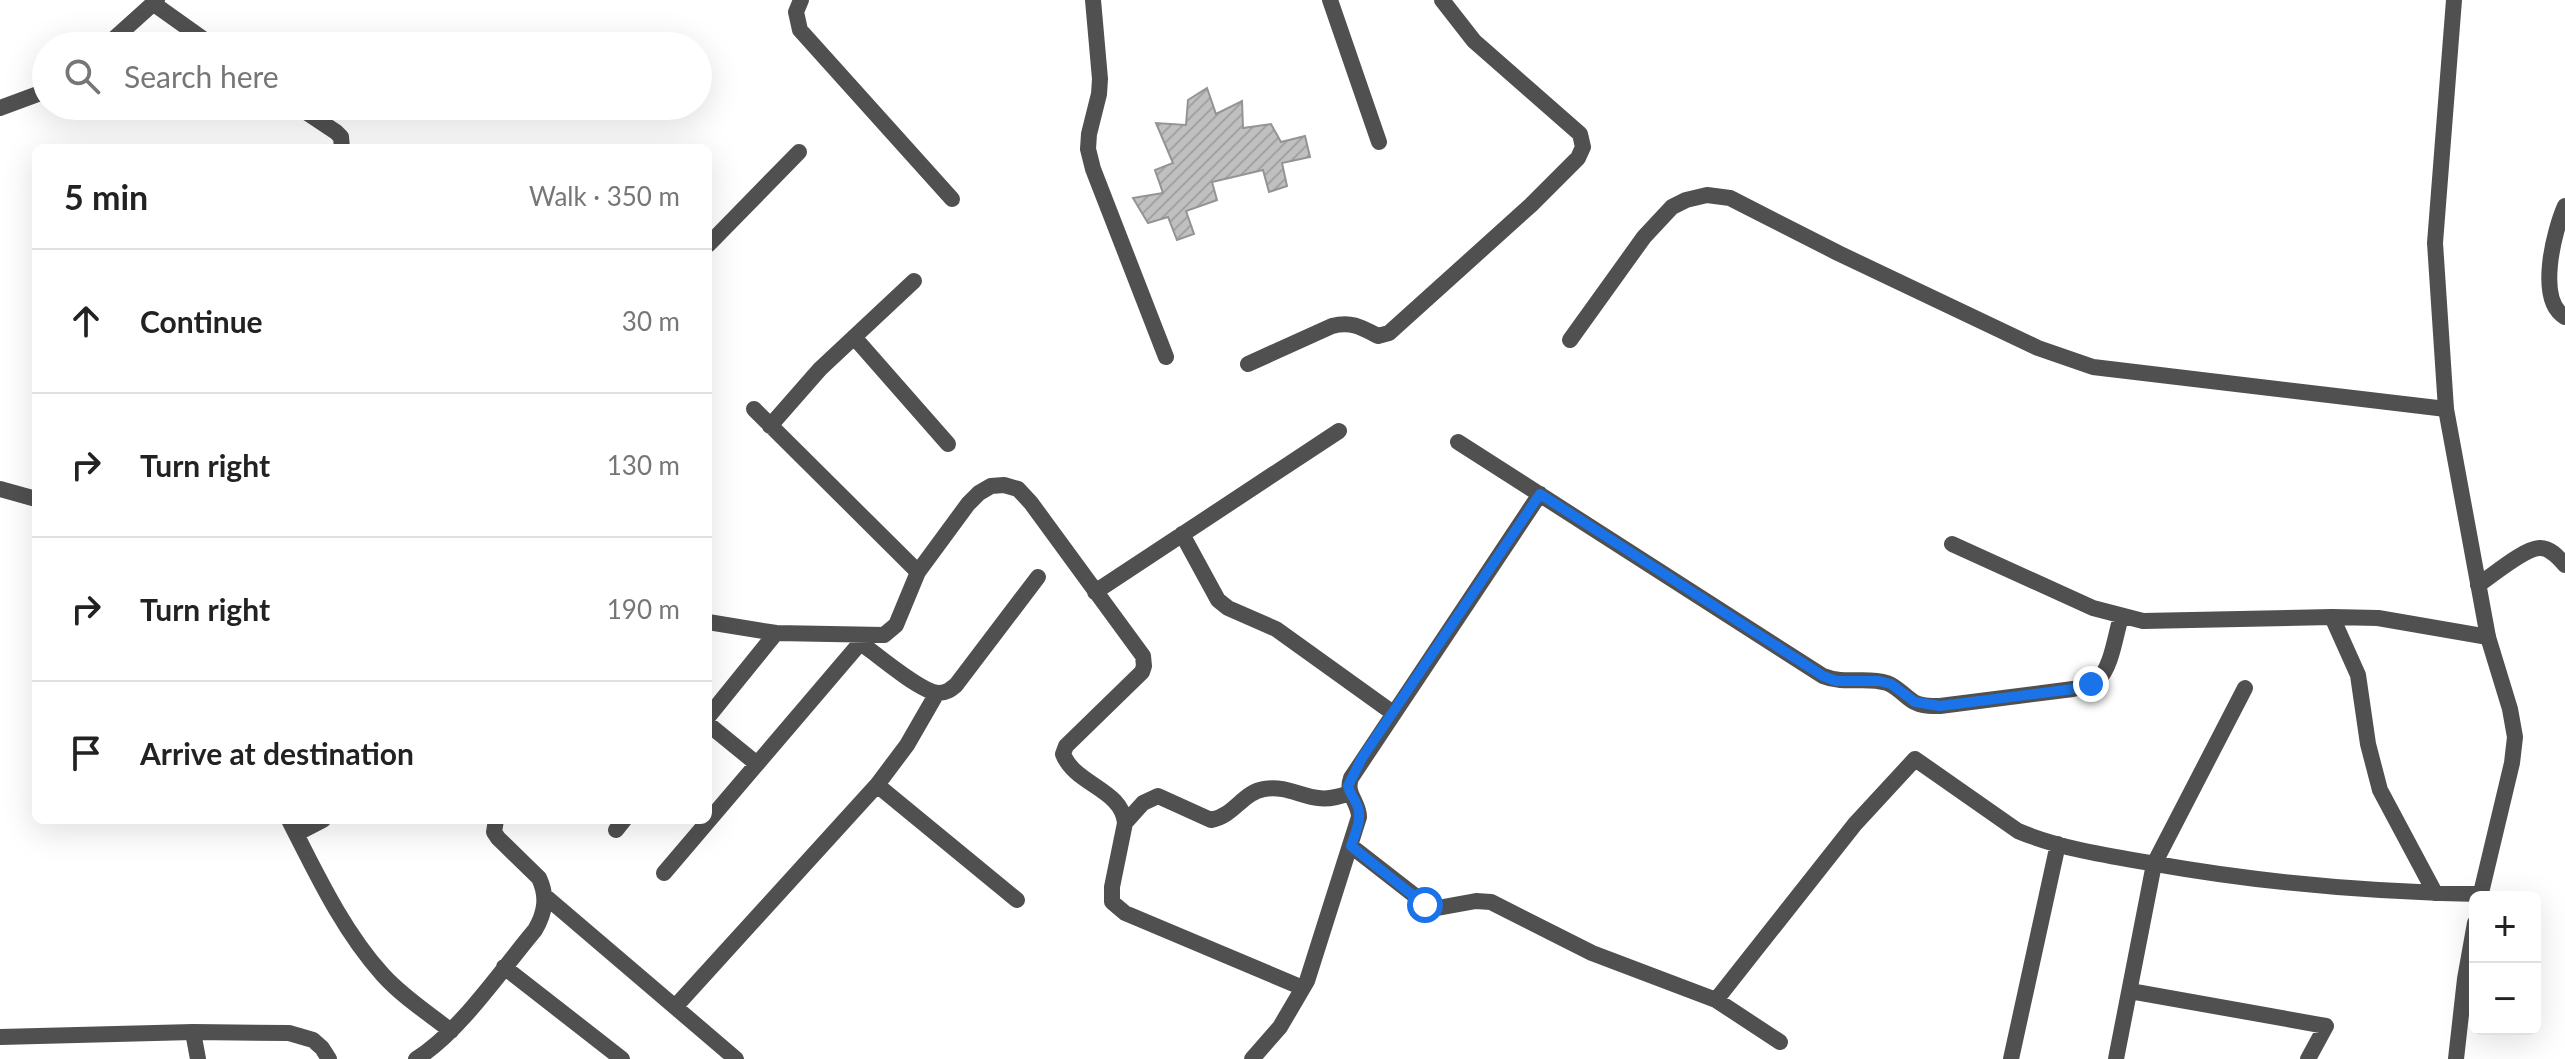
<!DOCTYPE html>
<html lang="en">
<head>
<meta charset="utf-8">
<style>
  :root { --surface:#fff; --page:#f6f6f6; --text:#222; --muted:#767676; --line:#e0e0e0 }
  body { margin:0; font-family:Lato,sans-serif; background:var(--page); color:var(--text) }
  .controls { position:absolute; right:24px; bottom:24px; display:grid; overflow:hidden; border-radius:12px; box-shadow:0 8px 32px #0002 }
  .controls button { width:72px; height:72px; display:grid; place-items:center; padding:0; border:0; border-bottom:2px solid var(--line); background:var(--surface); color:var(--text); font:40px sans-serif }
  .stop { position:absolute; width:24px; height:24px; margin:-18px; border:6px solid #1a73e8; border-radius:50%; background:#fff }
  .stop.end { background:#1a73e8; border-color:#fff; box-shadow:0 2px 8px #0008 }
  .list { margin:0; padding:0; list-style:none }
  h2 { display:flex; justify-content:space-between; align-items:center; height:104px; margin:0; padding:0 32px; font-size:34px }
  h2 small { font-size:26px; font-weight:400; color:var(--muted) }
  .list li { display:grid; grid-template-columns:52px 1fr auto; gap:24px; align-items:center; box-sizing:border-box; height:144px; padding:0 32px; border-top:2px solid var(--line) }
  .list b { display:block; font-size:30px; white-space:nowrap }
  .list em { font-size:26px; font-style:normal; color:var(--muted) }
  .icon { flex:none; width:44px; height:44px; fill:none; stroke:currentColor; stroke-width:2; stroke-linecap:round; stroke-linejoin:round }
  .map { position:relative; flex:none; width:2565px; height:1059px; overflow:hidden }
  .search { position:absolute; background:var(--surface); box-shadow:0 8px 32px #0002; left:32px; top:32px; width:680px; height:88px; display:flex; align-items:center; gap:20px; box-sizing:border-box; padding:0 28px; border-radius:44px; color:var(--muted); font-size:30px }
  .panel { position:absolute; background:var(--surface); box-shadow:0 8px 32px #0002; left:32px; top:144px; width:680px; height:680px; border-radius:12px }
  .map>svg:first-child { display:block }
  .building { fill:url(#building-hatch); stroke:#949494; stroke-width:2 }
  .lines { fill:none; stroke-linecap:round; stroke-linejoin:round }
  .minor { stroke:#505050; stroke-width:16 }
  .tertiary { stroke:#505050; stroke-width:16 }
  .route { stroke:#1a73e8; stroke-width:10 }
</style>
</head>
<body>
<div class="map">
<svg width="2565" height="1059" viewBox="0 0 2565 1059">
  <defs>
    <pattern id="building-hatch" width="6" height="6" patternUnits="userSpaceOnUse" patternTransform="scale(2)"><rect width="6" height="6" fill="#c0c0c0"/><path d="M-1 1l2-2M0 6l6-6M5 7l2-2" fill="none" stroke="#a3a3a3"/></pattern>
  </defs>
  <rect width="100%" height="100%" fill="#fff"/>
  <path class="building" d="M 1207,88 L 1216,114 L 1242,101 L 1243,128 L 1271,124 L 1281,142 L 1305,136 L 1310,157 L 1282,163 L 1287,186 L 1269,192 L 1263,170 L 1212,182 L 1217,200 L 1186,211 L 1194,234 L 1177,240 L 1168,217 L 1148,223 L 1133,198 L 1163,193 L 1155,170 L 1173,163 L 1156,123 L 1186,125 L 1188,100 Z"/>
  <g class="lines">
    <path class="minor" d="M 801,0 L 796,12 L 800,30 L 952,199
      M 1093,0 L 1100,79 L 1099,94 L 1089,134 L 1088,149 L 1093,169 L 1166,357
      M 1330,0 L 1379,142
      M 154,4 L 213,46
      M 106,46 L 157,0
      M 297,106 L 336,132 L 341,137 L 342,148
      M 0,108 L 46,91
      M 2565,206 C 2554,231 2536,300 2565,317
      M 708,245 L 799,152
      M 854,337 L 948,444
      M 1570,340 L 1644,237 L 1672,207 L 1686,200 L 1707,195 L 1730,198 L 1838,253 L 2038,348 L 2093,367 L 2446,409
      M 1248,364 L 1332,326 C 1351,321 1361,327 1378,336 L 1389,333 L 1531,205 L 1578,158 L 1583,147 L 1580,134 L 1474,41 L 1442,0
      M 754,409 L 918,572
      M 770,426 L 820,369 L 914,281
      M 1458,442 L 1823,676 C 1845,685 1866,676 1887,683 C 1898,687 1904,696 1914,702 C 1921,706 1931,706 1940,706 L 2073,689 C 2081,687 2091,686 2098,680 C 2112,666 2115,636 2121,617
      M 0,489 L 36,499
      M 1182,534 L 1218,600 L 1228,608 L 1276,629 L 1393,713
      M 1952,544 L 2093,608 L 2143,621 L 2332,617
      M 2478,585 C 2492,576 2523,549 2539,548 C 2550,547 2559,558 2565,565
      M 1095,592 L 1339,431
      M 708,622 L 776,633 L 884,635 L 896,625 L 918,572 L 968,504 L 979,493 L 991,486 L 1004,485 L 1018,489 L 1031,503 L 1143,656 L 1144,666 L 1142,672 L 1066,746 L 1063,754 C 1075,785 1122,789 1125,823 L 1112,887 L 1112,902 L 1125,913 L 1303,988
      M 861,643 C 877,655 921,692 938,693 C 946,693 950,690 956,685 L 1038,577
      M 708,717 L 776,633
      M 708,724 L 757,764
      M 877,785 L 1017,900
      M 289,820 C 316,873 343,931 383,975 C 403,997 428,1013 451,1031
      M 1125,823 L 1143,803 L 1158,796 L 1211,820 C 1234,816 1243,792 1264,789 C 1297,784 1310,809 1349,793
      M 616,830 L 624,820
      M 296,834 L 323,820
      M 1351,846 L 1432,909 L 1476,901 L 1491,902 L 1592,953 L 1716,1000 L 1780,1042
      M 664,873 L 867,635
      M 2435,893 L 2380,790 L 2368,744 L 2358,675 L 2332,617 L 2378,618 L 2488,637
      M 545,896 L 736,1059
      M 504,967 L 622,1059
      M 2130,991 L 2326,1026 L 2308,1059
      M 1716,1000 L 1855,824 L 1915,759 L 2018,831 C 2061,849 2110,856 2156,864 C 2263,883 2371,892 2480,894
      M 675,1007 L 877,785 L 907,745 L 937,693
      M 193,1032 L 198,1059
      M 0,1037 L 193,1032 L 289,1033 L 313,1040 L 322,1048 L 329,1059
      M 416,1059 C 459,1033 502,969 535,930 C 545,913 548,897 539,878 L 498,838 L 494,832 L 496,820
      M 1252,1059 L 1280,1027 L 1307,981 L 1359,817 C 1359,802 1345,794 1351,778 L 1540,494
      M 2011,1059 L 2058,844
      M 2116,1059 L 2154,864 L 2245,688"/>
    <path class="tertiary" d="M 2454,0 L 2435,243 L 2446,409 L 2488,637 L 2510,709 L 2515,737 L 2512,763 L 2480,897
      M 2456,1059 L 2465,979 L 2475,923"/>
  </g>
  <g class="lines">
    <path class="route" d="M 1425,905 L 1351,846 C 1355,834 1363,817 1357,805 C 1354,798 1350,794 1348,786 L 1362,758 L 1540,494 L 1823,676 L 1836,681 L 1879,681 L 1891,684 L 1915,702 L 1940,706 L 2073,689 L 2091,684"/>
  </g>
</svg>
<div class="controls">
<button>+</button>
<button>−</button>
</div>
<div class="stop" style="left:1425px;top:905px"></div>
<div class="stop end" style="left:2091px;top:684px"></div>
<div class="search"><svg class="icon" aria-label="search" viewBox="0 0 24 24"><circle cx="10" cy="10" r="6"/><path d="M15 15l6 6"/></svg>Search here</div>
<section class="panel">
<h2>5 min<small>Walk · 350 m</small></h2>
<ul class="list">
<li><svg class="icon" aria-label="ahead" viewBox="0 0 24 24"><path d="M12 20V5M6 11l6-6 6 6"/></svg><div><b>Continue</b></div><em>30 m</em></li>
<li><svg class="icon" aria-label="right" viewBox="0 0 24 24"><path d="M7 20v-9h11M14 6l5 5-5 5"/></svg><div><b>Turn right</b></div><em>130 m</em></li>
<li><svg class="icon" aria-label="right" viewBox="0 0 24 24"><path d="M7 20v-9h11M14 6l5 5-5 5"/></svg><div><b>Turn right</b></div><em>190 m</em></li>
<li><svg class="icon" aria-label="arrive" viewBox="0 0 24 24"><path d="M6 21V4h12l-3 4 3 4H6"/></svg><div><b>Arrive at destination</b></div></li>
</ul>
</section>
</div>
</body>
</html>
